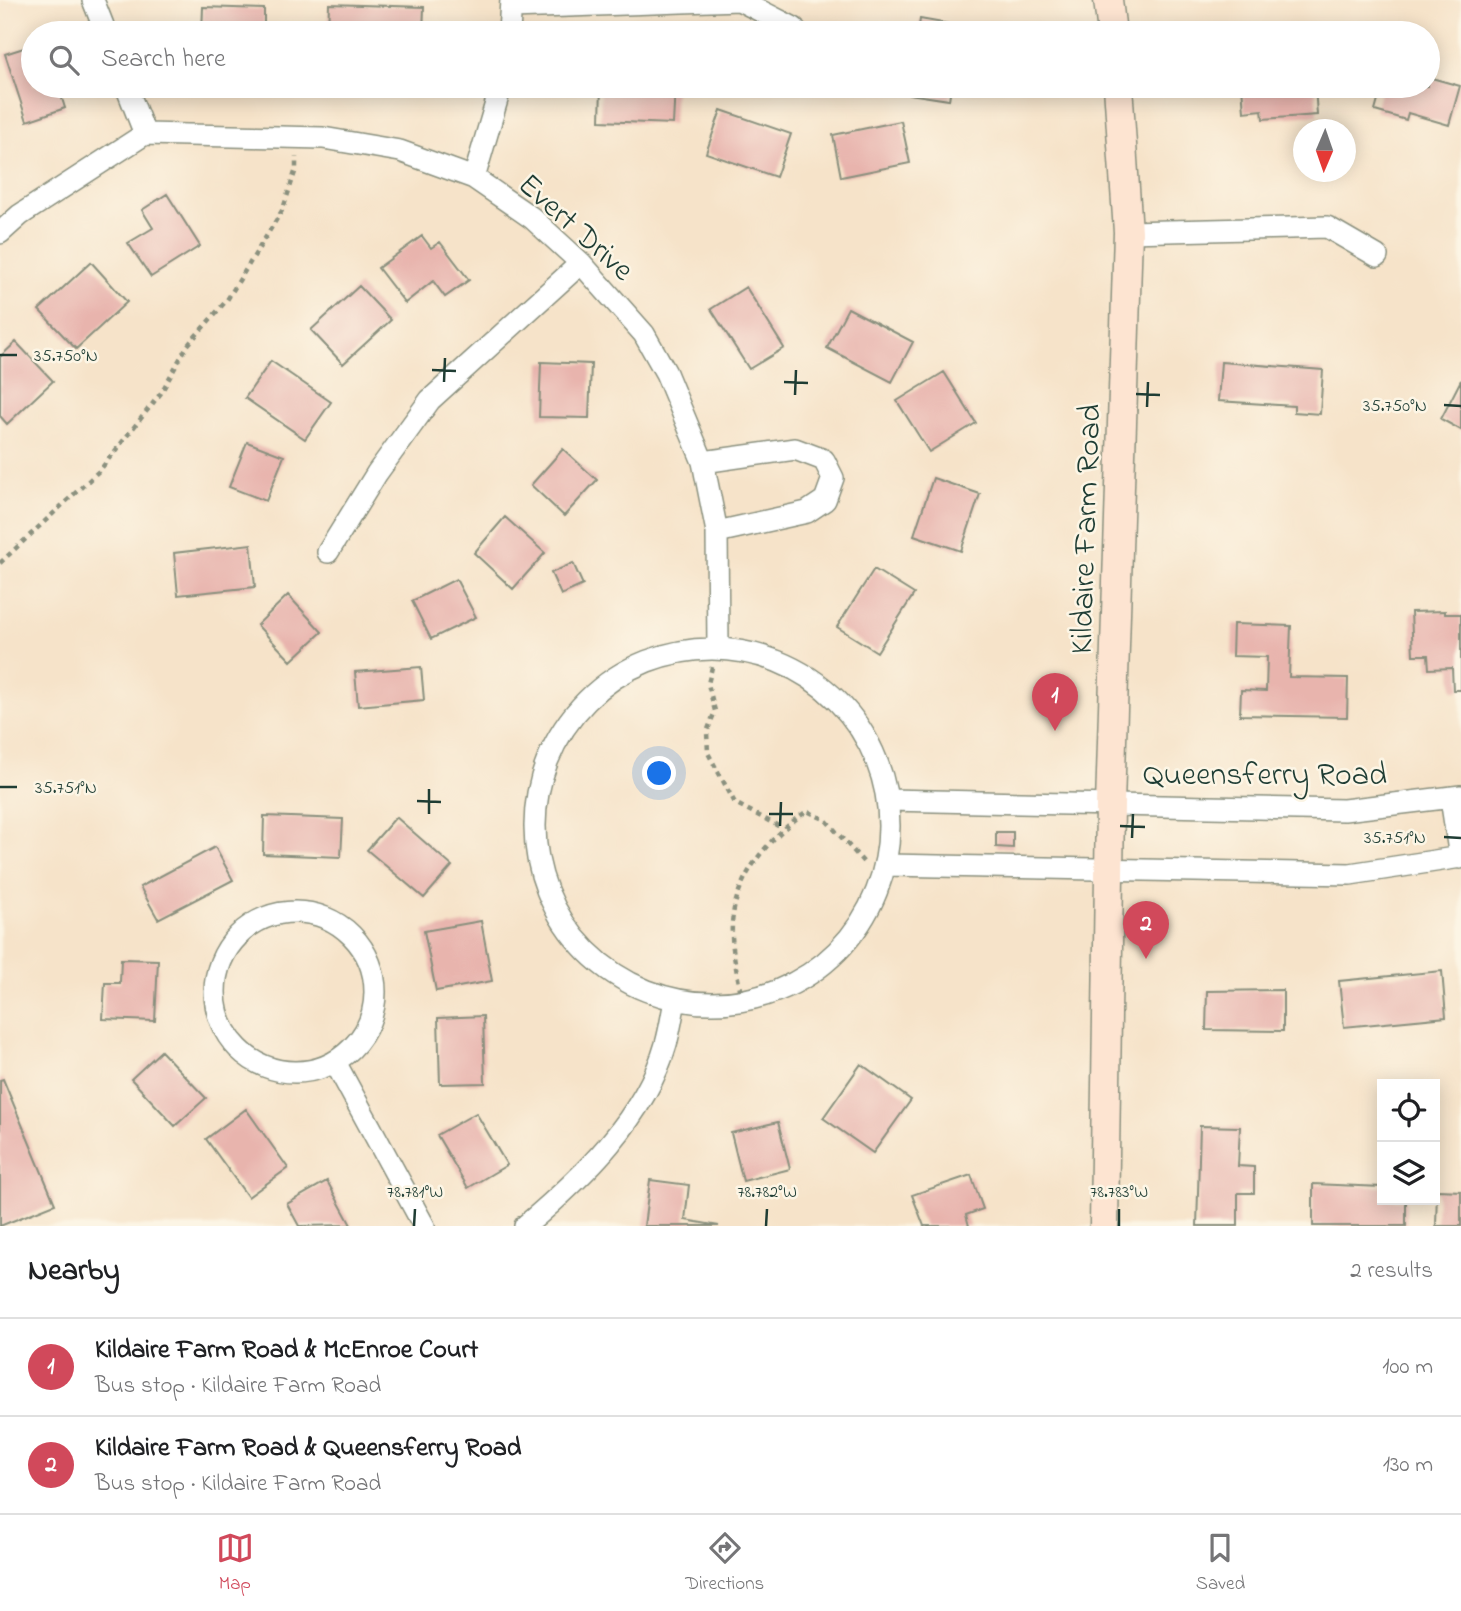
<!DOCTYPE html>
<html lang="en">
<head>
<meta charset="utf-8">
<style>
  :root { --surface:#fff; --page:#f2f2f2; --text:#202124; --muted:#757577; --line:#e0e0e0; --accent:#d1495b }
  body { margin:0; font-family:"Indie Flower",sans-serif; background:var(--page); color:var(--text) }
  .controls { position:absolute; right:21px; bottom:21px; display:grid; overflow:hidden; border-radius:0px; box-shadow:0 4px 18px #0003 }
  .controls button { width:63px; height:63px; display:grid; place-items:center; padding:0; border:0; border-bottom:2px solid var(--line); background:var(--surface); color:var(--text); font:35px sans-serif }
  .compass { position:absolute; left:1293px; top:119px; width:63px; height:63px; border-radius:50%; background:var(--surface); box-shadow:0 4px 18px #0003; rotate:182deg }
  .you { position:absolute; left:660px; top:774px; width:24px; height:24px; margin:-18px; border:5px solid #fff; border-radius:50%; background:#1a73e8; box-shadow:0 0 0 10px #1a73e833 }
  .badge { display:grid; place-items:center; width:46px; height:46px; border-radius:50%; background:var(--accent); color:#fff; font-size:23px; font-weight:700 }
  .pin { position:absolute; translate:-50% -58px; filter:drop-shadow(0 2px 4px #0008) }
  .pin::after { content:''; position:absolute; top:37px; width:24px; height:21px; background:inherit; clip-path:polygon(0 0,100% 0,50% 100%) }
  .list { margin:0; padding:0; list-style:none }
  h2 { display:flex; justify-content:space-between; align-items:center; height:91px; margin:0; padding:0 28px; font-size:30px }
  h2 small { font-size:23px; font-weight:400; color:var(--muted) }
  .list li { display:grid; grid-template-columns:46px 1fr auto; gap:21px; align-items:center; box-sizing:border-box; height:98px; padding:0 28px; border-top:2px solid var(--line) }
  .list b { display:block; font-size:26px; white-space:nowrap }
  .list p { margin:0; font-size:23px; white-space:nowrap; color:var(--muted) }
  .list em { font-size:23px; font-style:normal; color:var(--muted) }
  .icon { flex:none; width:38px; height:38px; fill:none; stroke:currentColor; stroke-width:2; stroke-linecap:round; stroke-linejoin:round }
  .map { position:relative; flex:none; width:1461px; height:1226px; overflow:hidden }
  .search { position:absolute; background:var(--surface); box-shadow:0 4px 18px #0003; left:21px; right:21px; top:21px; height:77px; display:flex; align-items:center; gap:18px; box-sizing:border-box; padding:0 24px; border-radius:38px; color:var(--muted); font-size:26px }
  .sheet { height:287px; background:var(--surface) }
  nav { display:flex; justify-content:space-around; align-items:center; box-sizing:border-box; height:98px; border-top:2px solid var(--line); background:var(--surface); font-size:19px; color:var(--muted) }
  nav a { display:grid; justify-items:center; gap:4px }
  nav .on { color:var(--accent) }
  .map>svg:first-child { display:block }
  .building { fill:#e8b4ad }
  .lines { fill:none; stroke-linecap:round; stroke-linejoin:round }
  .minor-casing { stroke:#8a907e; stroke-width:24 }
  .secondary-casing { stroke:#8a907e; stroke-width:31 }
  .path { stroke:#8a907e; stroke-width:4.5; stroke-dasharray:5 5; stroke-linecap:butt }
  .minor { stroke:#fff; stroke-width:21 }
  .secondary { stroke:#fde4d1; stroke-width:28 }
  .ticks { fill:none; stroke:#1f3d34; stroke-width:2.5 }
  .labels { text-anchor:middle; stroke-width:5; stroke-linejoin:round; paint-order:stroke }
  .street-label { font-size:32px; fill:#1f3d34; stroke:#fcf5e5 }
  .ticks-label { font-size:18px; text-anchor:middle; fill:#1f3d34; stroke:#fcf5e5; stroke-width:5; stroke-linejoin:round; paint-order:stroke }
</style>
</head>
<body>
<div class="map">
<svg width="1461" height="1226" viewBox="0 0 1461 1226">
  <rect width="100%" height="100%" fill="#fcf5e5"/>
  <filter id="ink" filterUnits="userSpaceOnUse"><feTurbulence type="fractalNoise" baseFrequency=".0143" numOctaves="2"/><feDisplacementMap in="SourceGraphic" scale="14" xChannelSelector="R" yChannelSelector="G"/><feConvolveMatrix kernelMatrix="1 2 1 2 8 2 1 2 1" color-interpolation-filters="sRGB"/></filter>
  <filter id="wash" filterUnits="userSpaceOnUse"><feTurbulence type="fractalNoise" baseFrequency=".00686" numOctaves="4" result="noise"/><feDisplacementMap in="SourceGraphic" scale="28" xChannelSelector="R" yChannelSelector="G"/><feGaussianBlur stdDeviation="1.57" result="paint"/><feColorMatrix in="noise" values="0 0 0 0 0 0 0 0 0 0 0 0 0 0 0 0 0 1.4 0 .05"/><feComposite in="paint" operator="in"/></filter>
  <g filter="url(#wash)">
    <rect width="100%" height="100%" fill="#f6e3c9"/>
    <g id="blocks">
      <path class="building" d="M 329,4 L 424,7 L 423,33 L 328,33 Z
        M 203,7 L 264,9 L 264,33 L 202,33 Z
        M 920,19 L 960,26 L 959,33 L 918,33 Z
        M 33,45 L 33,86 L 58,86 L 65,108 L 27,121 L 5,54 Z
        M 1428,77 L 1460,86 L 1449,125 L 1408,113 L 1406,120 L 1375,111 L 1382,86 L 1428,86 Z
        M 601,86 L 675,86 L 673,124 L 600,121 Z
        M 910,86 L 951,86 L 949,100 L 909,94 Z
        M 1242,86 L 1315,86 L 1317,115 L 1263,119 L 1262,110 L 1244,112 Z
        M 721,110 L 791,134 L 776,177 L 706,153 Z
        M 901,121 L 910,163 L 841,177 L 833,135 Z
        M 167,194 L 200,246 L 151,277 L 128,243 L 153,228 L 142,210 Z
        M 422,236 L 431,248 L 440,242 L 469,280 L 445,297 L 433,281 L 405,303 L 378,268 Z
        M 91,262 L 127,302 L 76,349 L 39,310 Z
        M 359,286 L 391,320 L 343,364 L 311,330 Z
        M 746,287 L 784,348 L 749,369 L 711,309 Z
        M 848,308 L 913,342 L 892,382 L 827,348 Z
        M 16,342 L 53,381 L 7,424 L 0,416 L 0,357 Z
        M 271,361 L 331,402 L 305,439 L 245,398 Z
        M 541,362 L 591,364 L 589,418 L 539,417 Z
        M 1221,362 L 1323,370 L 1320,414 L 1294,412 L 1294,406 L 1218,401 Z
        M 944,372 L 976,423 L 929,452 L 897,401 Z
        M 1461,380 L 1461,430 L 1441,419 Z
        M 247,442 L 284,456 L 266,501 L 229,487 Z
        M 563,449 L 597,480 L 564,516 L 531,485 Z
        M 933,478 L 980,494 L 961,551 L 914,535 Z
        M 505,517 L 545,553 L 513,589 L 474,553 Z
        M 251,544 L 255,587 L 178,595 L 174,553 Z
        M 573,563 L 583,585 L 561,595 L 551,573 Z
        M 874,569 L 914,594 L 877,652 L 837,627 Z
        M 456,579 L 476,617 L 431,639 L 412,601 Z
        M 288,595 L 322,632 L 291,661 L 257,625 Z
        M 1445,611 L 1445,614 L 1461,614 L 1461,690 L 1453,690 L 1452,668 L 1429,669 L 1428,655 L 1413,655 L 1411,612 Z
        M 1233,624 L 1291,626 L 1289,677 L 1348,678 L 1347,717 L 1240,715 L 1241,690 L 1266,691 L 1267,657 L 1232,656 Z
        M 421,667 L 424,700 L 358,706 L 355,672 Z
        M 264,816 L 343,819 L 341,857 L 263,854 Z
        M 396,817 L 452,866 L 424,898 L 367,850 Z
        M 996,832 L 1013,832 L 1013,848 L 996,847 Z
        M 215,847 L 233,880 L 158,919 L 140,887 Z
        M 481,921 L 492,981 L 436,991 L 424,931 Z
        M 121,959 L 158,960 L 155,1021 L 103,1019 L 105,983 L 120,983 Z
        M 1442,971 L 1446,1017 L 1344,1027 L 1339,981 Z
        M 1283,990 L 1283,1031 L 1206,1030 L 1207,991 Z
        M 483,1016 L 485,1083 L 440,1084 L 438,1018 Z
        M 161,1051 L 206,1098 L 175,1126 L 131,1079 Z
        M 861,1064 L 911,1100 L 873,1153 L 823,1118 Z
        M 3,1079 L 55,1204 L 0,1226 L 0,1080 Z
        M 246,1109 L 288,1168 L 248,1197 L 206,1139 Z
        M 476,1113 L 507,1165 L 468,1188 L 437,1135 Z
        M 778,1122 L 790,1169 L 743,1181 L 731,1133 Z
        M 1200,1126 L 1240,1127 L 1238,1166 L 1254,1167 L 1254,1193 L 1238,1193 L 1238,1226 L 1197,1226 Z
        M 971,1175 L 983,1209 L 966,1215 L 969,1226 L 924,1226 L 912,1195 Z
        M 650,1180 L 689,1185 L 685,1220 L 719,1226 L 644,1226 Z
        M 327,1181 L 351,1225 L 299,1226 L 287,1204 Z
        M 1313,1184 L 1382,1187 L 1382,1200 L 1406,1200 L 1406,1226 L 1313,1226 Z
        M 1437,1190 L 1461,1191 L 1461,1226 L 1436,1226 Z"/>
    </g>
  </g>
  <g filter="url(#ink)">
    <use href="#blocks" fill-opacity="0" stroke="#8a907e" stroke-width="2"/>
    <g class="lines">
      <g class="minor-casing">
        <path id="minor" d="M 93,0 L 106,33
          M 512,8 L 739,0 L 794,28
          M 509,33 L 511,0
          M 126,86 L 145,134
          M 474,178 L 501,86
          M 1128,232 L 1327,227 L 1377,256
          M 0,233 L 20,215 L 145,134 L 323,138 L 400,151 L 474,178 L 532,218 L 581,263 L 644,334 L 666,373 L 703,462 L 717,532 L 718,648
          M 703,462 L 795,449 L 824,460 L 833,478 L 825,500 L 807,512 L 717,532
          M 328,552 L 377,473 L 430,400 L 581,263
          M535 826a177 177 0 1 1 354 0a177 177 0 1 1-354 0Z
          M 1451,798 L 1460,858
          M 888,800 L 1344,810 L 1461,796
          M 888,865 L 1350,874 L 1461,857
          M215 992a80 80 0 1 1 160 0a80 80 0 1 1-160 0Z
          M 335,1062 L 424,1226
          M 525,1226 C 582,1178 645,1118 666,1044 C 670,1030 672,1015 675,1001"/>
      </g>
      <g class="secondary-casing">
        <path id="secondary" d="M 1108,0 L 1112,33
          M 1104,1226 L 1110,805 L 1128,232 L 1118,86"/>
      </g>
      <path class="path" d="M 0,563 L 100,470 L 161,393 L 187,346 L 227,300 L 283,209 L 296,169 L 296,157
        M 712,667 L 708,684 L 715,711 L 707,732 L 708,753 L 735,803 L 782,828
        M 742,1001 C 739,980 733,958 732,936 C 729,884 766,839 807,811 L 826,820 L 866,865"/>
      <use href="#minor" class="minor"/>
      <use href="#secondary" class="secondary"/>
    </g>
  </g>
  <path class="ticks" d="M 0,355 L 17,355M 432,370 L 456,371M 444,382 L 445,358M 784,382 L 808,383M 1136,394 L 1160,395M 795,395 L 796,370M 1444,405 L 1461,406M 1147,407 L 1148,382M 0,787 L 17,787M 417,801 L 441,802M 429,814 L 429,789M 769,814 L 793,814M 780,826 L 781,802M 1120,826 L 1145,827M 1444,837 L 1461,838M 1132,838 L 1133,814M 414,1226 L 415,1209M 766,1226 L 767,1209M 1119,1226 L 1119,1209"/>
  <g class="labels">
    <g class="street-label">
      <text transform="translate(577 226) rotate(42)" y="11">Evert Drive</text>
      <text transform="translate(1084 529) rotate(-88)" y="11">Kildaire Farm Road</text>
      <text x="1265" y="784">Queensferry Road</text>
    </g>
  </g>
  <g class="ticks-label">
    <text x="66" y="361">35.750°N</text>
    <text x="1395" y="411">35.750°N</text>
    <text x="66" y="793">35.751°N</text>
    <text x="1395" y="843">35.751°N</text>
    <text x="415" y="1197">78.781°W</text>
    <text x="767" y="1197">78.782°W</text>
    <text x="1119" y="1197">78.783°W</text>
  </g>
</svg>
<div class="controls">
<button><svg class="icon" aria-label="locate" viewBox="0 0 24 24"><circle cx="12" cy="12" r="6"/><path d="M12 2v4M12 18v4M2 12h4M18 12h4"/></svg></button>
<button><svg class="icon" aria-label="layers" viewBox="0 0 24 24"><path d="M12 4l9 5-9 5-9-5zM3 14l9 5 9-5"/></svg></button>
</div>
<svg class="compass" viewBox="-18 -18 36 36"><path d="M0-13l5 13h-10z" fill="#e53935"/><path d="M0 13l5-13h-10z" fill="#757577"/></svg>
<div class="you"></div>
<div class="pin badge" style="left:1055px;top:731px">1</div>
<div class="pin badge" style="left:1146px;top:959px">2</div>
<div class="search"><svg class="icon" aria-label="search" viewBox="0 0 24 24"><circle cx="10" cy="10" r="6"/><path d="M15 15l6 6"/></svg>Search here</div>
</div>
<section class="sheet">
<h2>Nearby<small>2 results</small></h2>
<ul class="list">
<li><span class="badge">1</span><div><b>Kildaire Farm Road &amp; McEnroe Court</b><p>Bus stop · Kildaire Farm Road</p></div><em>100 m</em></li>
<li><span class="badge">2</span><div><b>Kildaire Farm Road &amp; Queensferry Road</b><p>Bus stop · Kildaire Farm Road</p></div><em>130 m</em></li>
</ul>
</section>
<nav>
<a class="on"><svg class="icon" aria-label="map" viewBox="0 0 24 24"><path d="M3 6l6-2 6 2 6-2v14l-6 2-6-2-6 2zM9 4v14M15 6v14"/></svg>Map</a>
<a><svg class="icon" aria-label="directions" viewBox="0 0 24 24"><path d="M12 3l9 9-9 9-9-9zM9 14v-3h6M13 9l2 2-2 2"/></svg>Directions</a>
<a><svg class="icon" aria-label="saved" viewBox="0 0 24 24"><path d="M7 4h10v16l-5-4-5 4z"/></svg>Saved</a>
</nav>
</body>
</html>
